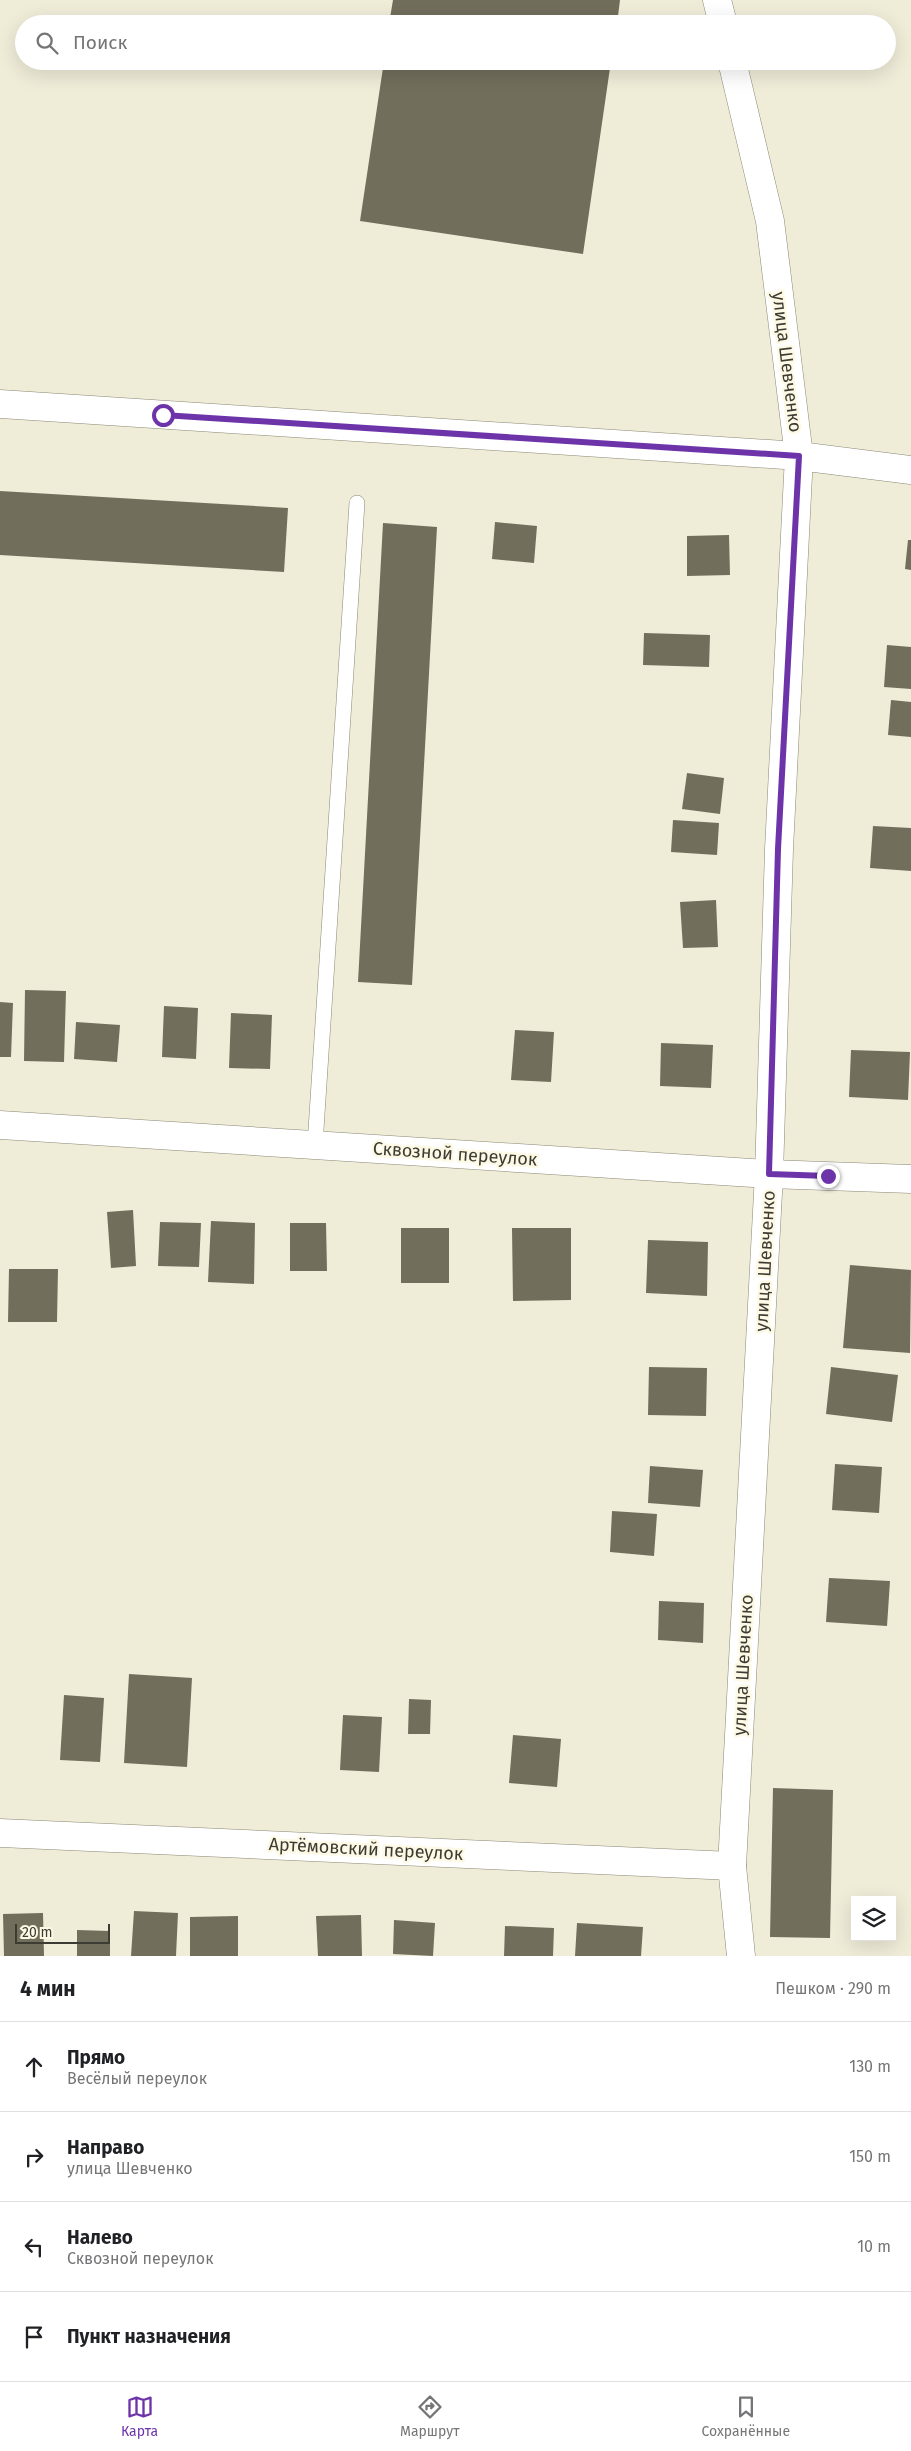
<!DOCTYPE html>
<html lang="ru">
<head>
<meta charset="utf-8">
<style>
  :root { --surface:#fff; --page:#f2f2f2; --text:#202124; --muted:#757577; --line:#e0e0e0; --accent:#6d34aa }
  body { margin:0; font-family:"Fira Sans",sans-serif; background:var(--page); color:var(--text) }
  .controls { position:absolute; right:15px; bottom:15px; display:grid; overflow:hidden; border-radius:0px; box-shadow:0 5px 20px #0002 }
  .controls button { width:45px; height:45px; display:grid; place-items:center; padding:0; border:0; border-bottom:1px solid var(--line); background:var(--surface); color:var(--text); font:25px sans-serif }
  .scale { position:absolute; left:15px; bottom:12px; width:95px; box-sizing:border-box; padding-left:5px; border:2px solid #3d3c34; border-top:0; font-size:14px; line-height:18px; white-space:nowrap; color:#3d3c34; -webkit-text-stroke:4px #fdf9e5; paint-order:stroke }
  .stop { position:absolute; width:15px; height:15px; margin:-11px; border:4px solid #6d34aa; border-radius:50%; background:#fff }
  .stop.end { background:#6d34aa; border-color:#fff; box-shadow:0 1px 5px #0008 }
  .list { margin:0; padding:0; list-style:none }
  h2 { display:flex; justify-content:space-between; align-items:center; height:65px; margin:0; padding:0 20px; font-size:21px }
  h2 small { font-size:16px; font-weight:400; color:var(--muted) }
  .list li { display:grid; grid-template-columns:32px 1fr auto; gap:15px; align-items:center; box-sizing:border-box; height:90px; padding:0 20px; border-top:1px solid var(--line) }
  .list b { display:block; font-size:19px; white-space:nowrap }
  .list p { margin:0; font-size:16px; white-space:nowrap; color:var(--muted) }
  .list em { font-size:16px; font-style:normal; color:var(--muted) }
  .icon { flex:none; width:28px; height:28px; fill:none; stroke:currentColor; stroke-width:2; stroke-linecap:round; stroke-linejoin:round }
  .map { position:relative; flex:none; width:911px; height:1956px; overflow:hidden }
  .search { position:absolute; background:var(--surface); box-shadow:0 5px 20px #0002; left:15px; right:15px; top:15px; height:55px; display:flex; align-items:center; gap:12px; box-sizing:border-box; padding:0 18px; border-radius:28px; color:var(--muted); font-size:19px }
  .sheet { height:425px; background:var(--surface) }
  nav { display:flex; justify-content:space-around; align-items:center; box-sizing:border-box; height:70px; border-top:1px solid var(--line); background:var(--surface); font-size:14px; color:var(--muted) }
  nav a { display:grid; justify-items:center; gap:2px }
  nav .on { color:var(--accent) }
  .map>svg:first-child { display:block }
  .building { fill:#716e5c }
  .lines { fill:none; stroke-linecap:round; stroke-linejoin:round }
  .service-casing { stroke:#8b8875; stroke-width:16 }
  .minor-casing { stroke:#8b8875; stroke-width:29 }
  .tertiary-casing { stroke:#8b8875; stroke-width:29 }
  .primary-casing { stroke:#8b8875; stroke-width:29 }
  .service { stroke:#fff; stroke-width:15 }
  .minor { stroke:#fff; stroke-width:28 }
  .tertiary { stroke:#fff; stroke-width:28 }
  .primary { stroke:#fff; stroke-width:28 }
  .route { stroke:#6d34aa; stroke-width:6 }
  .labels { text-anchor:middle; stroke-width:5; stroke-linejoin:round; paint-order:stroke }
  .street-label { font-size:18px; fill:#3d3c34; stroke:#fdf9e5 }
</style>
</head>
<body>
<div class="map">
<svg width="911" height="1956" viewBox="0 0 911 1956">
  <rect width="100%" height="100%" fill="#efecd8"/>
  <path class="building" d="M 393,0 L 620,0 L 617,24 L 389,24 Z
    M 384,61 L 611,61 L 583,254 L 360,221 Z
    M 0,491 L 288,508 L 284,572 L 0,555 Z
    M 495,522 L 537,526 L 534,563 L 492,559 Z
    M 383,523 L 437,527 L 412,985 L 358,982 Z
    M 729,535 L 730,575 L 687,576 L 687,536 Z
    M 908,540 L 911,540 L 911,570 L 905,569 Z
    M 644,633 L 710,635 L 709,667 L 643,665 Z
    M 887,645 L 911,647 L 911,689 L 884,687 Z
    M 891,700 L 911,702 L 911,737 L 888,735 Z
    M 687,773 L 724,778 L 720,814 L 682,809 Z
    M 673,820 L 719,823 L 717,855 L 671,852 Z
    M 873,826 L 911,828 L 911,871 L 870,868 Z
    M 716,900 L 718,947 L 683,948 L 680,902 Z
    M 25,990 L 66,991 L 64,1062 L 24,1061 Z
    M 0,1002 L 13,1003 L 11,1057 L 0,1057 Z
    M 164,1006 L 198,1008 L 196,1059 L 162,1057 Z
    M 231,1013 L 272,1015 L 270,1069 L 229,1068 Z
    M 76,1022 L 120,1025 L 117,1062 L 74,1059 Z
    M 515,1030 L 554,1032 L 551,1082 L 511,1080 Z
    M 661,1043 L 713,1045 L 711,1088 L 660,1086 Z
    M 851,1050 L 910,1052 L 908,1100 L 849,1097 Z
    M 133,1210 L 136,1266 L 111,1268 L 107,1212 Z
    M 211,1221 L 255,1223 L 254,1284 L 208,1282 Z
    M 160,1222 L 201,1223 L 199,1267 L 158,1266 Z
    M 290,1223 L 326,1223 L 327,1271 L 290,1271 Z
    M 401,1228 L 449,1228 L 449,1283 L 401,1283 Z
    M 512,1228 L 571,1228 L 571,1300 L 513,1301 Z
    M 648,1240 L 708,1242 L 707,1296 L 646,1293 Z
    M 850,1265 L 911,1270 L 910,1353 L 843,1348 Z
    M 9,1269 L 58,1269 L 57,1322 L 8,1322 Z
    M 649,1367 L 707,1368 L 706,1416 L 648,1415 Z
    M 831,1367 L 898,1375 L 892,1422 L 826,1414 Z
    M 835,1464 L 882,1467 L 879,1513 L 832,1510 Z
    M 650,1466 L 703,1470 L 700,1507 L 648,1503 Z
    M 612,1511 L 657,1514 L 654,1556 L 610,1552 Z
    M 829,1578 L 890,1581 L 887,1626 L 826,1622 Z
    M 659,1601 L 704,1603 L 703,1643 L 658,1640 Z
    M 129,1674 L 192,1678 L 187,1767 L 124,1763 Z
    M 64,1695 L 104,1698 L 100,1762 L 60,1760 Z
    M 409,1699 L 431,1700 L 430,1734 L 408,1734 Z
    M 343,1715 L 382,1717 L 379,1772 L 340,1770 Z
    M 513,1735 L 561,1739 L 557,1787 L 509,1783 Z
    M 773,1788 L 833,1790 L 830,1938 L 770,1937 Z
    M 134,1911 L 178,1913 L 176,1956 L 131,1956 Z
    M 43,1913 L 44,1956 L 4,1956 L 3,1914 Z
    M 361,1915 L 362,1956 L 318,1956 L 316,1916 Z
    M 238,1916 L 238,1956 L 190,1956 L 190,1917 Z
    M 394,1920 L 435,1923 L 433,1956 L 393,1954 Z
    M 577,1923 L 643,1927 L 641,1956 L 575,1956 Z
    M 505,1926 L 554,1928 L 553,1956 L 504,1956 Z
    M 77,1930 L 110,1931 L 110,1956 L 77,1956 Z"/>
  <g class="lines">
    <g class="service-casing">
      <path id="service" d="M 315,1145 L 357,503"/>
    </g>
    <g class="minor-casing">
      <path id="minor" d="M 717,0 L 723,24
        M 732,61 L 770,221 L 799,456 L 779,849 L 769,1174
        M 0,404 L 799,456 L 911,470
        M 0,1833 L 732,1866"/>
    </g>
    <g class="tertiary-casing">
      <path id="tertiary" d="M 741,1956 L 732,1866 L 769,1174"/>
    </g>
    <g class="primary-casing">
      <path id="primary" d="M 0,1125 L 769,1174 L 911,1179"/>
    </g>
    <use href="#service" class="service"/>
    <use href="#minor" class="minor"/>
    <use href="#tertiary" class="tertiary"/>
    <use href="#primary" class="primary"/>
  </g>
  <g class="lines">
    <path class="route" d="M 163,415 L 799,456 L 778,849 L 769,1174 L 828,1176"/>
  </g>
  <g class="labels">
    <g class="street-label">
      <text transform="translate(787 362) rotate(83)" y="6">улица Шевченко</text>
      <text transform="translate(455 1154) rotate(4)" y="6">Сквозной переулок</text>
      <text transform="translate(765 1261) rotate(-87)" y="6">улица Шевченко</text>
      <text transform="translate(743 1665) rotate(-87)" y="6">улица Шевченко</text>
      <text transform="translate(366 1849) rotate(3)" y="6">Артёмовский переулок</text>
    </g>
  </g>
</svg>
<div class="controls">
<button><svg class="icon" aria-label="layers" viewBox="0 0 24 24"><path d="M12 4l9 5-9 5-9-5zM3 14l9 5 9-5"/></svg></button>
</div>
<div class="scale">20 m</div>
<div class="stop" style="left:163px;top:415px"></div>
<div class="stop end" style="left:828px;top:1176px"></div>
<div class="search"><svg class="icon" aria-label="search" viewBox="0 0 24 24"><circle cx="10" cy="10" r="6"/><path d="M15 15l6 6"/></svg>Поиск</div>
</div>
<section class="sheet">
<h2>4 мин<small>Пешком · 290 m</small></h2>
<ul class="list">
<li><svg class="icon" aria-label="ahead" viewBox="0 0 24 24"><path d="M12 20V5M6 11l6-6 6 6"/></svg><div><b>Прямо</b><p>Весёлый переулок</p></div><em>130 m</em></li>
<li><svg class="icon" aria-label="right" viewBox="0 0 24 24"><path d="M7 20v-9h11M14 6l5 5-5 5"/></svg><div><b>Направо</b><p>улица Шевченко</p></div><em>150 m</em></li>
<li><svg class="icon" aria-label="left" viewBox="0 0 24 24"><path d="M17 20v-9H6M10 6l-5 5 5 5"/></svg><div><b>Налево</b><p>Сквозной переулок</p></div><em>10 m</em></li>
<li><svg class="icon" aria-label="arrive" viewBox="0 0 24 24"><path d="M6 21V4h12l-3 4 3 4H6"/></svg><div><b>Пункт назначения</b></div></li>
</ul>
</section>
<nav>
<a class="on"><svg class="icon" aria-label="map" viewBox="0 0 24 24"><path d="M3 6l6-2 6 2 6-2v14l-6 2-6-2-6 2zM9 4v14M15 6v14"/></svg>Карта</a>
<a><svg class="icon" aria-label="directions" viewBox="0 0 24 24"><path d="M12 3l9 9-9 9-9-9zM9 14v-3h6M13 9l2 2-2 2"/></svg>Маршрут</a>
<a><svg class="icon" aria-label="saved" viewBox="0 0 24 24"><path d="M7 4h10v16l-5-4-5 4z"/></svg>Сохранённые</a>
</nav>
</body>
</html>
